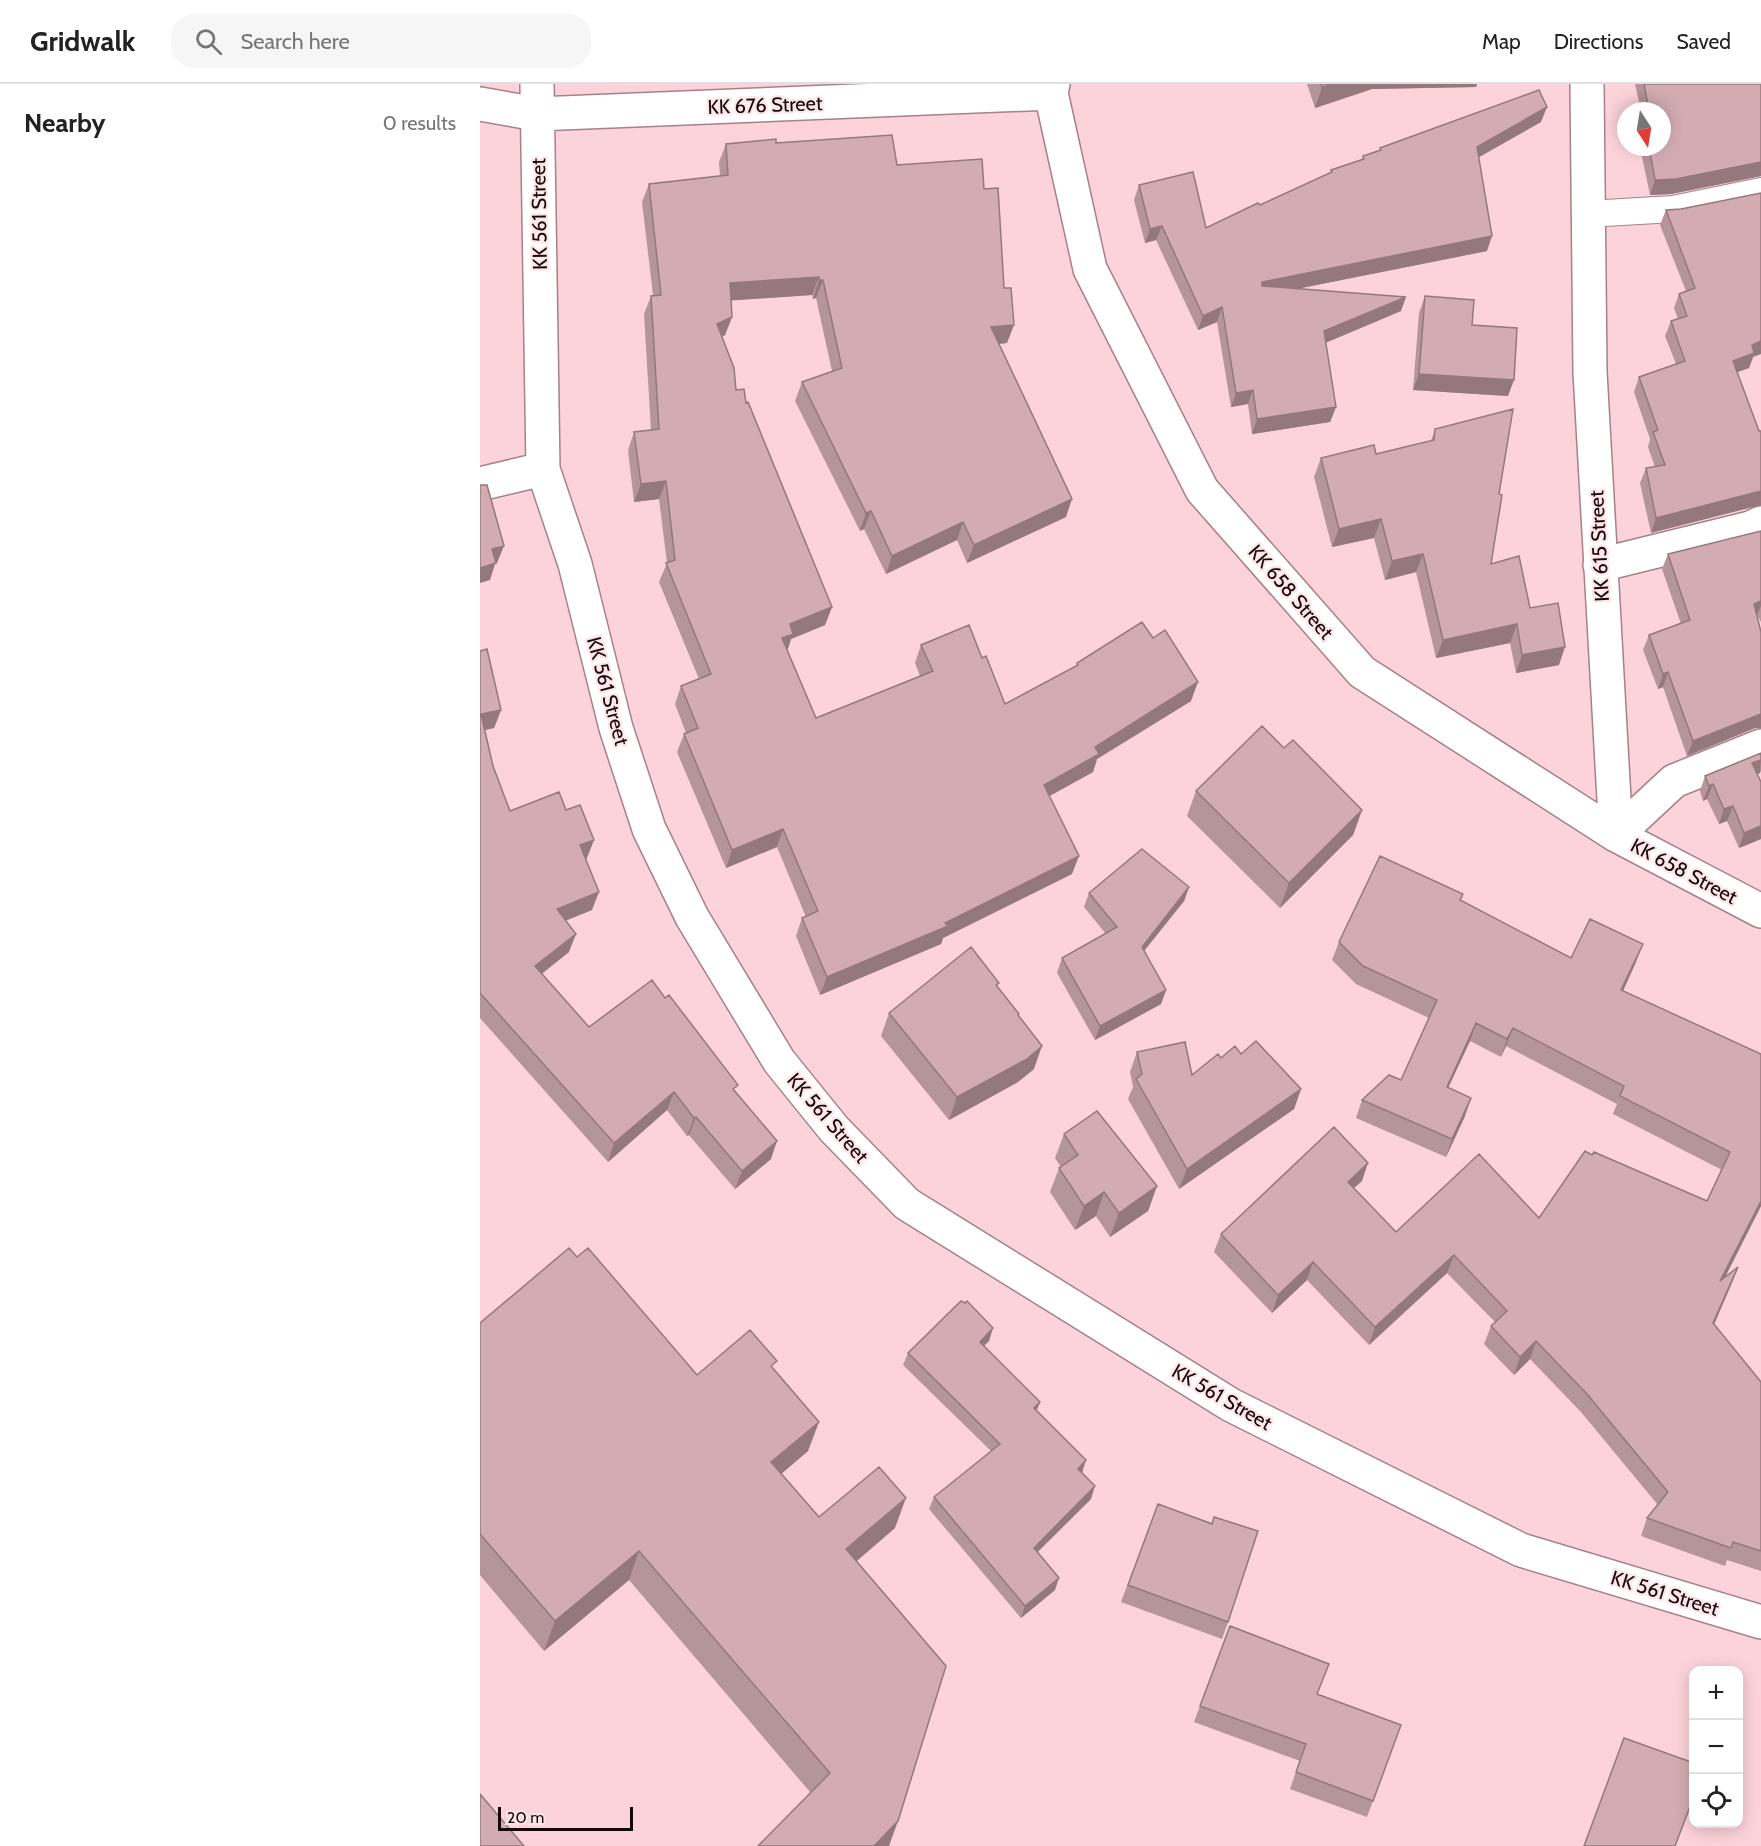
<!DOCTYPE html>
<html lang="en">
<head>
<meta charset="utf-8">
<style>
  :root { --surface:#fff; --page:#f6f6f6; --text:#222; --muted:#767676; --line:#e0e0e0 }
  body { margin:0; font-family:Cabin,sans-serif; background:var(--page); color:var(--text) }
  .controls { position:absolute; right:18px; bottom:18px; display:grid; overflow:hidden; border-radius:12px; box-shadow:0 3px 15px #0003 }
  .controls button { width:54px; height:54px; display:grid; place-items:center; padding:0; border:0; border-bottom:2px solid var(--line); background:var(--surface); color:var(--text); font:30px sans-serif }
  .compass { position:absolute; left:1137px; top:18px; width:54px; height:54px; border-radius:50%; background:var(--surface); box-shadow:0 3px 15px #0003; rotate:168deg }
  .scale { position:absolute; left:18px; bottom:15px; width:135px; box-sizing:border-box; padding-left:6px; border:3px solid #15080b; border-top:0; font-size:16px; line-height:21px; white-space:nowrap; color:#15080b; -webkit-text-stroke:4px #fee5e9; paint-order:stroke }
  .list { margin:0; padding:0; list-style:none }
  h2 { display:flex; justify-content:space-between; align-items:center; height:78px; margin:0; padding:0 24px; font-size:26px }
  h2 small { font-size:20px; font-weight:400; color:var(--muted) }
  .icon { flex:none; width:33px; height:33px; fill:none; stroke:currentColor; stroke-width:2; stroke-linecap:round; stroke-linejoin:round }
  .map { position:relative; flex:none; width:1281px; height:1762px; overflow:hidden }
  header { display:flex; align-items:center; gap:36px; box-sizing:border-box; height:84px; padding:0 30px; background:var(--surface); border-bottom:2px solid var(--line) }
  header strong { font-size:28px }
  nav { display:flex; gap:33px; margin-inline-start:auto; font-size:21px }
  .search { width:420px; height:54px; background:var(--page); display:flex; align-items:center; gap:15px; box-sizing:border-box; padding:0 21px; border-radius:24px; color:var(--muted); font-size:22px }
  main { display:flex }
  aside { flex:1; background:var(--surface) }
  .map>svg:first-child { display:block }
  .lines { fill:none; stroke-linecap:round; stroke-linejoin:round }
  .lane-casing { stroke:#a68188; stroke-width:28 }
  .street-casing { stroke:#a68188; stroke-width:36 }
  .lane { stroke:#fff; stroke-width:26 }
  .street { stroke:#fff; stroke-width:33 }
  .wall { fill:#b5949a }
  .shaded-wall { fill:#94787d }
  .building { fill:#d3acb3; stroke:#94787d; stroke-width:1.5 }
  .labels { text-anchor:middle; stroke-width:4.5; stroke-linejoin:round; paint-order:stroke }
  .street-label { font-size:20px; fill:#15080b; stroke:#fee5e9 }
</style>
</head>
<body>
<header>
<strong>Gridwalk</strong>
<div class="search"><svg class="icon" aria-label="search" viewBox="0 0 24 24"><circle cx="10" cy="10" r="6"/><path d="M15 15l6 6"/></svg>Search here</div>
<nav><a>Map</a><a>Directions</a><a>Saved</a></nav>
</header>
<main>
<aside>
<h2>Nearby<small>0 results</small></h2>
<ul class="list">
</ul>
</aside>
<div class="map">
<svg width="1281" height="1762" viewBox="0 0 1281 1762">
  <rect width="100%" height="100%" fill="#fcd3da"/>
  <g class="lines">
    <g class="lane-casing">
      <path id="lane" d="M 1108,130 L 1193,125 L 1281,107"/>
    </g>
    <g class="street-casing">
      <path id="street" d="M 57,0 L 63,385 L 95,480 L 136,644 L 169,745 L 212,833 L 299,977 L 354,1045 L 427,1120 L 751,1321 L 1041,1466 L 1281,1538
        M 573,0 L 571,9 L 610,185 L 722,406 L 882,588 L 1136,751 L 1281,827
        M 1107,0 L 1110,288 L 1136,751 L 1194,697 L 1281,662
        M 0,20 L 57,30 L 571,9
        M 0,400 L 63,385
        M 1120,481 L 1270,444 L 1281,439"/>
    </g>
    <use href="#lane" class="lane"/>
    <use href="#street" class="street"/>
  </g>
  <path class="wall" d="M 827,0 L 997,0 L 996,3 L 892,5 L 835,24 Z
    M 1155,0 L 1281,0 L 1281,92 L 1191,110 L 1170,111 L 1160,63 L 1182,63 L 1182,27 L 1161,27 Z
    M 1061,38 L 999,73 L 1007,167 L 816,205 L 921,227 L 845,259 L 856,323 L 850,338 L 772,350 L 768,320 L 751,323 L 737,238 L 718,246 L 676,156 L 665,159 L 654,116 L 659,101 L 726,144 L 780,121 L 850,89 L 851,86 L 882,75 L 883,72 L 899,67 L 900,64 Z
    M 296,59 L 417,81 L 504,105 L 527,259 L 519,260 L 586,433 L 487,479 L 477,456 L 406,490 L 384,445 L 380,447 L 315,317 L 322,298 L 352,287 L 336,214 L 333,215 L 332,211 L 251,216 L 252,233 L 245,251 L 242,253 L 256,306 L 266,319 L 352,523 L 345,541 L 311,555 L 307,567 L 336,634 L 440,592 L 435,579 L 441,561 L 502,574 L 525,620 L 596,582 L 597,579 L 711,617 L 617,675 L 613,688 L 569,712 L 592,790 L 463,854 L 461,860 L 340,911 L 316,852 L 322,834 L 326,833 L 297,763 L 246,784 L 197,668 L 204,650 L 206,649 L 195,620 L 201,602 L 219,595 L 179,498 L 187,479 L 179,415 L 154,418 L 148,366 L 154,348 L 171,346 L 164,230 L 171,212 L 173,211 L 162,118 L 169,100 L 240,92 L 239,78 L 246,60 Z
    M 1201,125 L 1273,273 L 1269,284 L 1258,288 L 1171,449 L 1160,399 L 1166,384 L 1175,383 L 1168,363 L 1170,355 L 1154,308 L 1159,293 L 1196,280 L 1185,252 L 1191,237 L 1198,235 L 1194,224 L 1199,210 L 1206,207 L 1180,141 L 1186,126 Z
    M 945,212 L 992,241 L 1028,312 L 933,306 L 939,229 Z
    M 955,345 L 1019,410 L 1011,480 L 1050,524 L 1079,581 L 1036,589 L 1030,559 L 956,574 L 936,488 L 905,496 L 894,454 L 852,463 L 834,393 L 841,374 L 896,370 L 951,357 Z
    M 1281,447 L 1281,538 L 1277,531 L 1277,532 L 1275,644 L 1207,672 L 1183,603 L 1178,605 L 1163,566 L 1169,551 L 1201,540 L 1182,485 L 1188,470 Z
    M 0,567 L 21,626 L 14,644 L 5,646 L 13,682 L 30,727 L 86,726 L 107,774 L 106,775 L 112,826 L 86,836 L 89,868 L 62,890 L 109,943 L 185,914 L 255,1008 L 291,1075 L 255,1105 L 209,1051 L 207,1052 L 187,1026 L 128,1078 L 0,934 Z
    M 804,664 L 882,726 L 873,751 L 800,824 L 707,732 L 716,707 Z
    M 1281,669 L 1281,687 L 1280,689 L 1277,690 L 1281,755 L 1259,764 L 1247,737 L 1239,740 L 1227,715 L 1223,717 L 1220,707 L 1225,692 Z
    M 709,803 L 704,817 L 664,867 L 686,906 L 681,920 L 615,956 L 577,889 L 582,874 L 626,850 L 604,823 L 609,809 Z
    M 983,810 L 981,816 L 1091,874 L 1156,878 L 1143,907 L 1281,970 L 1281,1122 L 1245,1193 L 1258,1183 L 1251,1201 L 1234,1240 L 1281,1298 L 1281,1487 L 1247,1476 L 1245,1482 L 1161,1452 L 1167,1434 L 1178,1421 L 1101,1328 L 1050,1275 L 1034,1291 L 1004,1260 L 1011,1242 L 1015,1238 L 967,1189 L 889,1261 L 827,1196 L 792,1229 L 734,1168 L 741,1150 L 882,1097 L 874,1104 L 916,1148 L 1059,1134 L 1112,1071 L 1227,1117 L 1242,1086 L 1133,1030 L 1137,1020 L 1026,962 L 1021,973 L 990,957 L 968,1004 L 985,1032 L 966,1073 L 876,1034 L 882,1016 L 921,996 L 949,934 L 876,900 L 852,876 L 859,858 Z
    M 518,903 L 539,932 L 554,985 L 538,998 L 469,1036 L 401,952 L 409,929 Z
    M 657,968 L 712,991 L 741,974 L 761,970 L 821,1005 L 814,1025 L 699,1105 L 648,1015 L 653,1003 L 650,988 Z
    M 584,1050 L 677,1102 L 668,1127 L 630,1153 L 616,1132 L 595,1146 L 570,1108 L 579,1084 L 581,1083 L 575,1074 Z
    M 97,1173 L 217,1291 L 294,1285 L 328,1367 L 301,1390 L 339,1433 L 415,1444 L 376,1477 L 409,1762 L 330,1708 L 149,1496 L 64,1567 L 0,1491 L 0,1239 Z
    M 509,1257 L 504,1262 L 560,1318 L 556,1327 L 602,1389 L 611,1415 L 558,1468 L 575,1506 L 541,1534 L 449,1425 L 454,1413 L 511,1367 L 423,1281 L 428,1269 Z
    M 678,1420 L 732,1439 L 748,1538 L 742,1555 L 641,1518 Z
    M 750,1542 L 838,1611 L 921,1641 L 887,1733 L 810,1705 L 820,1677 L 714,1638 Z"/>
  <path class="shaded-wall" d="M 853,0 L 997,0 L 996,3 L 892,5 L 835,24 L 842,3 Z
    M 1067,23 L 1061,38 L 992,77 L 997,63 Z
    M 1281,78 L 1281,92 L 1191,110 L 1170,111 L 1175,96 Z
    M 682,142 L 676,156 L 665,159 L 670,145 Z
    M 1012,152 L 1007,167 L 776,213 L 782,198 Z
    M 339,193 L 332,211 L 244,217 L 250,199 Z
    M 339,196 L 343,196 L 336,214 L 333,215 Z
    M 926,213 L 921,227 L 838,262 L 844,247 Z
    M 742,223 L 737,238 L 718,246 L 723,232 Z
    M 252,233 L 245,251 L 230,258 L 237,240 Z
    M 534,241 L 527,259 L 505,261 L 511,243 Z
    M 1281,257 L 1281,270 L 1273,273 L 1269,284 L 1248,291 L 1253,277 L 1272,261 Z
    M 939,290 L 1034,296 L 1028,312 L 933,306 Z
    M 773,306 L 768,320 L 751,323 L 756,309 Z
    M 856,323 L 850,338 L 772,350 L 777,335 Z
    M 186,397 L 179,415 L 154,418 L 161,400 Z
    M 1281,407 L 1281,421 L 1171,449 L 1176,434 Z
    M 592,415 L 586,433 L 487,479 L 494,461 Z
    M 391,427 L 384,445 L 380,447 L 386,429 Z
    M 901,435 L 894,454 L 852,463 L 859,445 Z
    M 483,438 L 477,456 L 406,490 L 412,472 Z
    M 24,462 L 17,479 L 15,480 L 10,496 L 0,499 L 0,484 L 12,465 Z
    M 943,470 L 936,488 L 905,496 L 912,477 Z
    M 1281,517 L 1281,522 L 1277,531 L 1268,535 L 1274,520 Z
    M 352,523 L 345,541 L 311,555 L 307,568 L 302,554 L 310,540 Z
    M 1037,540 L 1030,559 L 956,574 L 963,556 Z
    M 1085,563 L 1079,581 L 1036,589 L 1042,571 Z
    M 1188,588 L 1183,603 L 1178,605 L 1183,590 Z
    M 718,598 L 711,617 L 617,675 L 613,688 L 557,719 L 564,701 L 615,663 Z
    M 21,626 L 14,644 L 0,647 L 1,630 Z
    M 1281,630 L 1281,644 L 1275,644 L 1207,672 L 1213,657 Z
    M 1281,676 L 1280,689 L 1267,695 L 1272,679 Z
    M 1233,700 L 1227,715 L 1223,717 L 1229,702 Z
    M 1253,722 L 1247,737 L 1239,740 L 1244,725 Z
    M 882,726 L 873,751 L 800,824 L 809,799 Z
    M 1281,742 L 1281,755 L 1259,764 L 1264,749 Z
    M 303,745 L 297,763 L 246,784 L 252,766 Z
    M 114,756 L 107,774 L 94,779 L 100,761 Z
    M 599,772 L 592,790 L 463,854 L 461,860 L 340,911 L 347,893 L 465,839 Z
    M 709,803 L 704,817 L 656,877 L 662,863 Z
    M 119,808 L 112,826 L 70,843 L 77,825 Z
    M 96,850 L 89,868 L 48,900 L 55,882 Z
    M 1163,860 L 1156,878 L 1135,924 L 1141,906 Z
    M 686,906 L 681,920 L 615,956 L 620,942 Z
    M 996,939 L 990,957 L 960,1021 L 967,1003 Z
    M 1033,944 L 1026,962 L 1021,973 L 1027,955 Z
    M 562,962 L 554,985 L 538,998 L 469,1036 L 477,1013 Z
    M 821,1005 L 814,1025 L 699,1105 L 707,1085 Z
    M 194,1008 L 187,1026 L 128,1078 L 134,1059 Z
    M 991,1014 L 985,1032 L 966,1073 L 972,1055 Z
    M 216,1033 L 209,1051 L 207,1052 L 214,1034 Z
    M 297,1057 L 291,1075 L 255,1105 L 262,1087 Z
    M 888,1079 L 882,1097 L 861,1115 L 868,1098 Z
    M 677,1102 L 668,1127 L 630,1153 L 639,1129 Z
    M 624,1108 L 616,1132 L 595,1146 L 604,1122 Z
    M 1281,1117 L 1281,1122 L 1234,1215 L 1240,1197 Z
    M 974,1171 L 967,1189 L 889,1261 L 895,1243 Z
    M 833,1178 L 827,1196 L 792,1229 L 798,1211 Z
    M 1258,1183 L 1251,1201 L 1227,1257 L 1233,1239 Z
    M 513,1244 L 509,1257 L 495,1270 L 500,1258 Z
    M 1056,1257 L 1050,1275 L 1034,1291 L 1040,1273 Z
    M 560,1318 L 555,1331 L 554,1324 Z
    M 339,1338 L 328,1367 L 281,1407 L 291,1378 Z
    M 606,1376 L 602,1389 L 598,1385 Z
    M 615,1402 L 611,1415 L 549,1476 L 554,1464 Z
    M 426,1414 L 415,1444 L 356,1495 L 366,1465 Z
    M 159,1467 L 149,1496 L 64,1567 L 75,1537 Z
    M 579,1494 L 575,1506 L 541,1534 L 545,1522 Z
    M 418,1737 L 409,1762 L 394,1762 Z"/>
  <path class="building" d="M 841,0 L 853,0 L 842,3 Z
    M 1164,0 L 1281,0 L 1281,78 L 1196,95 L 1175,96 L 1169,63 L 1182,63 L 1182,27 L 1169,27 Z
    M 1059,6 L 1067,23 L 997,63 L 1012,152 L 782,198 L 782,202 L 926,213 L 844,247 L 856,323 L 777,335 L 773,306 L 756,309 L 742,223 L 723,232 L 682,142 L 670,145 L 659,101 L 713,88 L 726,144 L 778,119 L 780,121 L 852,88 L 851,86 L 884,75 L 883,72 L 901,66 L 900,64 Z
    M 412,51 L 417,81 L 502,75 L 504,105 L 518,104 L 524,204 L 531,204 L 534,241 L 511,243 L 592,415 L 494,461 L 483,438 L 412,472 L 391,427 L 386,429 L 322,298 L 362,284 L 343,196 L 339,196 L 339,193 L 250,199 L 252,233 L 237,240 L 254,284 L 256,306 L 264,305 L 266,319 L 268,318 L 352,523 L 310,540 L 313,550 L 302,554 L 336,634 L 453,587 L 441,561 L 489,541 L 502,574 L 506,572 L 525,620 L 598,581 L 597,579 L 662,538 L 673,554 L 685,546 L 718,598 L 615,663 L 619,670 L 564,701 L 599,772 L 465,839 L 468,842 L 347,893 L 322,834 L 338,827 L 303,745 L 252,766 L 204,650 L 218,644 L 201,602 L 231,590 L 186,479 L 195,476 L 186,397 L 161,400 L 154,348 L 179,345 L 171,212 L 181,211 L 169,100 L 248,91 L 246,60 L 296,55 L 296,59 Z
    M 1281,109 L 1281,257 L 1272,261 L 1274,269 L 1253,277 L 1279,347 L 1281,347 L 1281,407 L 1176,434 L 1166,384 L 1185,381 L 1173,348 L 1178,346 L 1159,293 L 1205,277 L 1191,237 L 1207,232 L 1199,210 L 1215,204 L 1186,126 L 1201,125 Z
    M 945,212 L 994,216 L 992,241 L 1037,244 L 1034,296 L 939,290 Z
    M 1033,325 L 1019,410 L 1022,411 L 1011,480 L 1039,472 L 1050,524 L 1078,519 L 1085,563 L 1042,571 L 1037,540 L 963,556 L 943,470 L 912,477 L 901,435 L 859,445 L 841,374 L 894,361 L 896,370 L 954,356 L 955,345 Z
    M 0,401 L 7,401 L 24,462 L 12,465 L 16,479 L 0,484 Z
    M 1281,447 L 1281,517 L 1274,520 L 1281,548 L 1281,630 L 1213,657 L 1188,588 L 1183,590 L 1169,551 L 1210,536 L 1188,470 Z
    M 7,565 L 21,626 L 1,630 L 13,682 L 30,727 L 79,708 L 86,726 L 100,721 L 114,756 L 100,761 L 119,808 L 77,825 L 96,850 L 55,882 L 109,943 L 172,896 L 185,914 L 189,911 L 258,1001 L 253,1005 L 297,1057 L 262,1087 L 216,1033 L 214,1034 L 194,1008 L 134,1059 L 0,909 L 0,567 Z
    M 782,642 L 804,664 L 813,656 L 882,726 L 809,799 L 716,707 Z
    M 1281,669 L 1281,676 L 1272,679 L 1281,698 L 1281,742 L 1264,749 L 1253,722 L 1244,725 L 1233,700 L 1229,702 L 1225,692 Z
    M 662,765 L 709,803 L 662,863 L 686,906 L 620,942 L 582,874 L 637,843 L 609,809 Z
    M 900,772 L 983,810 L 980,816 L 1091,874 L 1110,835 L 1163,860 L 1141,906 L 1281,970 L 1281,1117 L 1240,1197 L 1258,1183 L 1233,1239 L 1281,1298 L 1281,1467 L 1253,1458 L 1251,1464 L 1167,1434 L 1188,1408 L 1107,1310 L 1056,1257 L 1040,1273 L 1011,1242 L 1027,1227 L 974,1171 L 895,1243 L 833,1178 L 798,1211 L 741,1150 L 854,1043 L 888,1079 L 868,1098 L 916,1148 L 999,1070 L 1059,1134 L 1105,1067 L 1112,1071 L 1114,1068 L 1227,1117 L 1250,1068 L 1140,1012 L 1144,1002 L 1033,944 L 1027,955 L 996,939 L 967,1003 L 991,1014 L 972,1055 L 882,1016 L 909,991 L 921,996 L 957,916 L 883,882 L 859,858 Z
    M 491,863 L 519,899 L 516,901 L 539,930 L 538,931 L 562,962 L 547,975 L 477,1013 L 409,929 Z
    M 776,957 L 821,1005 L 707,1085 L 656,995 L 662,990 L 657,968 L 705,958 L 712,991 L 738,970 L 741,974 L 755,962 L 761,970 Z
    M 617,1027 L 677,1102 L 639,1129 L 624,1108 L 604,1122 L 579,1084 L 598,1071 L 584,1050 Z
    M 89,1164 L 97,1173 L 108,1164 L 217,1291 L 270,1246 L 297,1277 L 291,1282 L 339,1338 L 291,1378 L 339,1433 L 399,1383 L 426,1414 L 366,1465 L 466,1582 L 418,1737 L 394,1762 L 278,1762 L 350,1689 L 159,1467 L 75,1537 L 0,1450 L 0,1239 Z
    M 481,1217 L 485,1219 L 487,1217 L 513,1244 L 500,1258 L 560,1318 L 554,1324 L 606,1376 L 598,1385 L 615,1402 L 554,1464 L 579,1494 L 545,1522 L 454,1413 L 520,1360 L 428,1269 Z
    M 678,1420 L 732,1440 L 734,1433 L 778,1447 L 748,1538 L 648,1501 Z
    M 750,1542 L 849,1580 L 837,1610 L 921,1641 L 893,1717 L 816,1688 L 826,1660 L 720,1622 Z
    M 1144,1654 L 1214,1679 L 1214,1712 L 1195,1762 L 1104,1762 Z
    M 0,1710 L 44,1762 L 0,1762 Z"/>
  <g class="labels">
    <g class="street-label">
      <text transform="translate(285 21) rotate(-2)" y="7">KK 676 Street</text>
      <text transform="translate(59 130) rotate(-91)" y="7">KK 561 Street</text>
      <text transform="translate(1119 462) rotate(-93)" y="7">KK 615 Street</text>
      <text transform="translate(811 508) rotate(49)" y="7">KK 658 Street</text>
      <text transform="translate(128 607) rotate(75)" y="7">KK 561 Street</text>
      <text transform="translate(1204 787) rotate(28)" y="7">KK 658 Street</text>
      <text transform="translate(348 1034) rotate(49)" y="7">KK 561 Street</text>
      <text transform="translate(742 1313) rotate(30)" y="7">KK 561 Street</text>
      <text transform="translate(1185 1509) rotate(17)" y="7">KK 561 Street</text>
    </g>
  </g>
</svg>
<div class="controls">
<button>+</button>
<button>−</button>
<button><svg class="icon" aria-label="locate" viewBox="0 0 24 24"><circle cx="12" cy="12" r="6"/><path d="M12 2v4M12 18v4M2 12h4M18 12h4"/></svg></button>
</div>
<svg class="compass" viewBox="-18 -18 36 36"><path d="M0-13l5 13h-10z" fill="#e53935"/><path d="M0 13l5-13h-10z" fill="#767676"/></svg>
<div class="scale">20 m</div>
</div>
</main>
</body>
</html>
